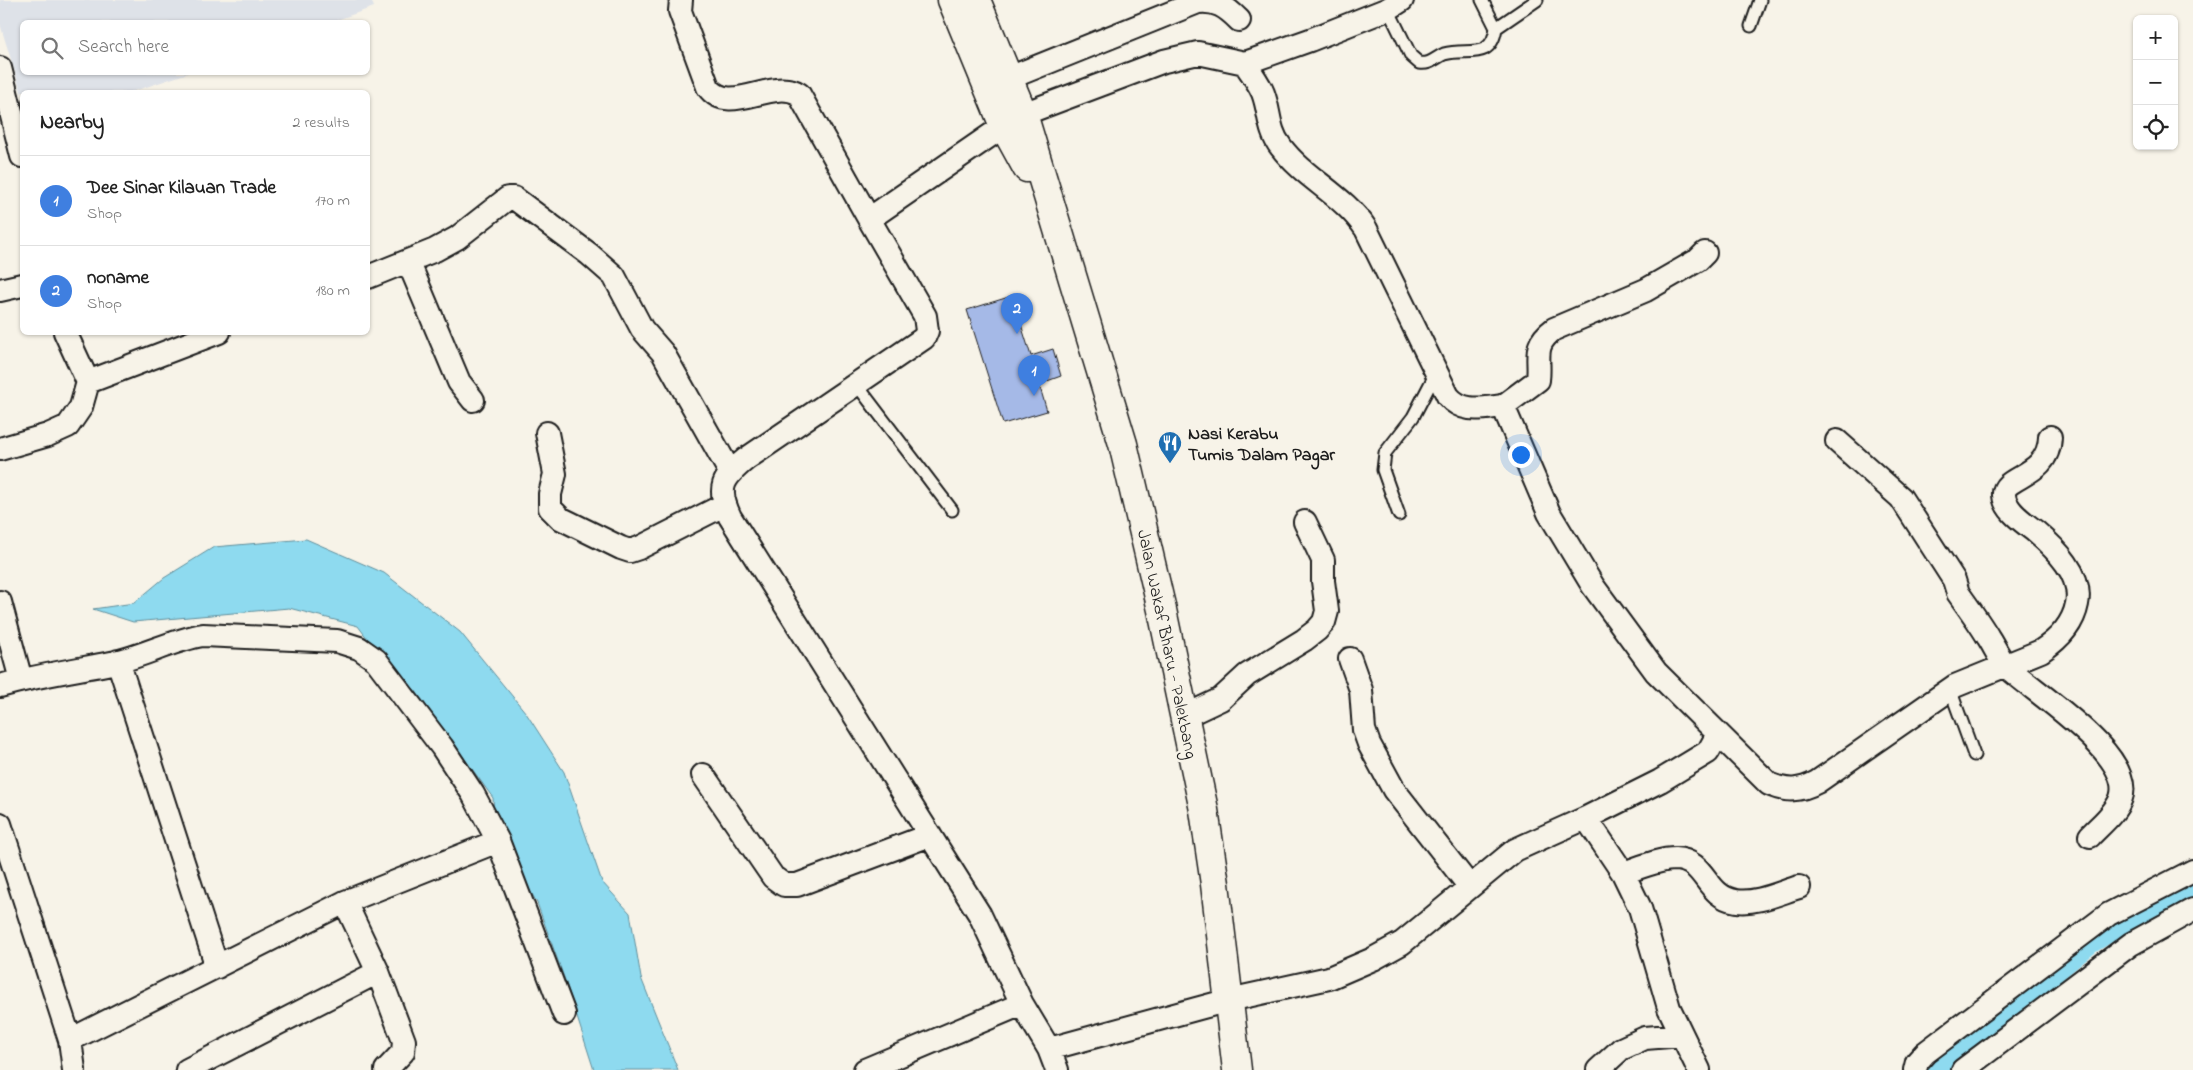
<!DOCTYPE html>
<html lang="en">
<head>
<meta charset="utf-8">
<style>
  :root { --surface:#fff; --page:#f2f2f2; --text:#222; --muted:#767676; --line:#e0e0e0; --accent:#111827 }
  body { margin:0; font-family:"Indie Flower",sans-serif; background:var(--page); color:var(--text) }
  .controls { position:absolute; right:15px; top:15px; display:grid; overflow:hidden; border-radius:8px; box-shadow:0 1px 4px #0004 }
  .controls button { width:45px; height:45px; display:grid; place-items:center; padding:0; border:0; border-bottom:1px solid var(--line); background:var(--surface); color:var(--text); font:25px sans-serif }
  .you { position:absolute; left:1520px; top:454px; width:18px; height:18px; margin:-12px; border:4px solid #fff; border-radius:50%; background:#1a73e8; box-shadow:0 0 0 8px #1a73e833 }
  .badge { display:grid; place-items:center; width:32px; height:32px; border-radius:50%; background:var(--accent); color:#fff; font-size:16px; font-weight:700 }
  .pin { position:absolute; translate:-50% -41px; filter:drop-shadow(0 1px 2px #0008) }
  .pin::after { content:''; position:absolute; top:26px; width:18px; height:15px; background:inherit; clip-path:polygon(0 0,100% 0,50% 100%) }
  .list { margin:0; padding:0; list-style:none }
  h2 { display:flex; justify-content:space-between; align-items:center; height:65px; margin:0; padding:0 20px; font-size:21px }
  h2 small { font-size:16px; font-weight:400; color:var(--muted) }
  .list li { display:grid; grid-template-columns:32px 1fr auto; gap:15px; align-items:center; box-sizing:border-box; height:90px; padding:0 20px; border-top:1px solid var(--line) }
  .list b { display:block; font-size:19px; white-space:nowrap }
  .list p { margin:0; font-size:16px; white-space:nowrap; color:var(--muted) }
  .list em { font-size:16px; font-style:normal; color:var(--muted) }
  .icon { flex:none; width:28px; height:28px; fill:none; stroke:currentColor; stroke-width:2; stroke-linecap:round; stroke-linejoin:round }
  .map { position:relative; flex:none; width:2193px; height:1070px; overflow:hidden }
  .search { position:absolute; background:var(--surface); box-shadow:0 1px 4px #0004; left:20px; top:20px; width:350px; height:55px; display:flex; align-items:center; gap:12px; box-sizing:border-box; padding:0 18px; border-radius:8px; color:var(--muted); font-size:19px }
  .panel { position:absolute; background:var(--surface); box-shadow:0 1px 4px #0004; left:20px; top:90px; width:350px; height:245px; border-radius:8px }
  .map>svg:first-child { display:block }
  .built { fill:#dee2e8 }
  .water { fill:#8edaef; stroke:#608e9b }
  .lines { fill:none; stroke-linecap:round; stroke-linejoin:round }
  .canal { stroke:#8edaef; stroke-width:20 }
  .building { fill:#a5b9e7; stroke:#1c1c1c }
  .lane-casing { stroke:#1c1c1c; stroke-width:15 }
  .street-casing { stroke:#1c1c1c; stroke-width:26 }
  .secondary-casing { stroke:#1c1c1c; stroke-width:31 }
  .lane { stroke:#f7f3e8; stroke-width:11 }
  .street { stroke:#f7f3e8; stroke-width:22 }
  .secondary { stroke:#f7f3e8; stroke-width:28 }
  .labels { text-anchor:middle; stroke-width:5; stroke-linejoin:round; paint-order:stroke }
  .poi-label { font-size:18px; font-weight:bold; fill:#1c1c1c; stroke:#f7f3e8; text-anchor:start }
  .street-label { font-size:18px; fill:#1c1c1c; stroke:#f7f3e8 }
</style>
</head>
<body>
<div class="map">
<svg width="2193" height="1070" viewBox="0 0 2193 1070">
  <rect width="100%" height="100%" fill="#f7f3e8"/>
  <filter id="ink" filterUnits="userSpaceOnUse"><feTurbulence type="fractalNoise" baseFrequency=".02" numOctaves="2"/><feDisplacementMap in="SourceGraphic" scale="10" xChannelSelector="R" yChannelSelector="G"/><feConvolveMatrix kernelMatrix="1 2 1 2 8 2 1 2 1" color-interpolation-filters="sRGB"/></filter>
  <g filter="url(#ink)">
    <path class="built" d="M 0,0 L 371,0 L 374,7 L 331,22 L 22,22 L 22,72 L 188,73 L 131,92 L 22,92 L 22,95 L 0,24 Z"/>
    <path class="water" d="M 306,539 L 384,573 L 460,632 L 526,713 L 564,772 L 602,882 L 630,913 L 641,978 L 678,1070 L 594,1070 L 566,983 L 537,903 L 495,828 L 493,798 L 415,690 L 379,654 L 358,626 L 289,608 L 133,622 L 93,609 L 134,603 L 164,578 L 214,547 Z"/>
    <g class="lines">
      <path class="canal" d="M 1936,1070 L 2090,944 L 2140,913 L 2193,892"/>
    </g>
    <path class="building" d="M 1012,296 L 1031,356 L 1053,349 L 1061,376 L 1039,384 L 1047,411 L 1003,424 L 967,310 Z"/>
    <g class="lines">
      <g class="lane-casing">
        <path id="lane" d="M 1482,0 L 1496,28 L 1537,0
          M 1388,9 L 1411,56 L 1419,63 C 1430,65 1435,58 1444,54 C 1467,47 1491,62 1496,28
          M 1751,26 L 1760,0
          M 857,385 L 952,510
          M 1399,515 L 1383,470 L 1385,453 L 1413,417 L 1437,371
          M 1950,689 L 1974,755"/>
      </g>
      <g class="street-casing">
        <path id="street" d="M 681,0 L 680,11 L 708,87 C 729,117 772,77 799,94 L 869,219
          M 1245,63 C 1251,73 1259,83 1263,93 C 1270,111 1268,131 1281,147 C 1305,179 1344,195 1366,229 L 1448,396 C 1463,414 1483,408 1503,406 L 1549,513 L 1593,586 L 1656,672 L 1769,784 C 1787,792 1800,791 1817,782 L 1955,686 L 2041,651 C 2058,640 2073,625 2077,604 C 2083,575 2056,549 2036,532 C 2025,523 2005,511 2004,495 C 2002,475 2049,478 2050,437
          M 0,68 L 22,156
          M 1009,78 L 1198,2 C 1216,0 1226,7 1239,20
          M 1023,114 L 1164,61 L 1198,53 L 1245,63 L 1310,40 L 1388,9 L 1402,0
          M 1004,126 L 869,219 L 925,316 L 927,331 L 924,338 L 746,459 C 723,478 716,487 730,517 L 980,915 L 1022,1004 L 1049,1049 L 1229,1000 L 1329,978 L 1373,959 L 1402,943 L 1515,850 L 1586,818
          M 408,261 L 459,382 L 473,400
          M 368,277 L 435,250 L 457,238 L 508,198 L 514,198 L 589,254 L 614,276 L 642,329 L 663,353 L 730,472
          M 0,290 L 22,285
          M 88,382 L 219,332
          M 1503,406 L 1538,380 C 1541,358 1531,346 1554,329 L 1646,290 L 1698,260 L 1705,253
          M 547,433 L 555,474 L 550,494 L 550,508 L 560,518 L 621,548 L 630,551 L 639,548 L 724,505
          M 1837,441 L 1901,498 L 1954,580 L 1958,593 C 1968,607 1979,622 1988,637 C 1994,646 1999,658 2006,666 C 2033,692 2136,755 2121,798 C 2116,813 2100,825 2090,836
          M 0,449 L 48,435 L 68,426 L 81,407 L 88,382 L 65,332
          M 0,602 L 21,680
          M 1350,659 L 1361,690 L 1364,730 L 1369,744 L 1394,790 L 1470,887
          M 118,661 L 217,967
          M 0,686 C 38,675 77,670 116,662 C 146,655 173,640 203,635 L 337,641 L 359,648 L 376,660 L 442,747 L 473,794 L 498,841 L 564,1014
          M 1183,717 L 1221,699 L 1247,675 L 1304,640 L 1317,630 L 1324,622 L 1327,611 L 1323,581 L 1323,560 L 1305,522
          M 703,775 L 773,877 L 784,885 L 797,885 L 930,835
          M 0,824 L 70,1040 L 74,1070
          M 1623,873 C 1639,868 1658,859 1675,859 C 1707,860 1704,896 1736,901 C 1756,904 1779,893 1799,887
          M 70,1040 L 345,902
          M 1049,1049 L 1057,1070
          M 187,1070 L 378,972
          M 386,1070 L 403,1052 L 404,1041 L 378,972 L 345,902 L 498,841
          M 865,1070 L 1022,1004
          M 1598,1070 L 1621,1049 L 1645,1038 L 1682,1035
          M 1699,1070 L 1669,1008 L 1640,908 L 1623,873 L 1586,818 L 1660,781 L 1708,752 L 1718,734
          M 1915,1070 L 1917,1062 L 1925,1053 L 2109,914 L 2193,871
          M 1963,1070 L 2131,944 L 2193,910"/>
      </g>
      <g class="secondary-casing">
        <path id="secondary" d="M 952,0 L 1004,126 L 1027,168
          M 976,0 L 1023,114 L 1123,444 L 1162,610 L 1204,810 L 1215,884 L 1237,1070"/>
      </g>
      <use href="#lane" class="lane"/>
      <use href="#street" class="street"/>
      <use href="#secondary" class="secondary"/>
    </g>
  </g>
  <defs>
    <g id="restaurant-pin" transform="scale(1.25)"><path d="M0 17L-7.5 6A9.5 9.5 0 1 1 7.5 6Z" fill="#1f6fb2" stroke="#f7f3e8"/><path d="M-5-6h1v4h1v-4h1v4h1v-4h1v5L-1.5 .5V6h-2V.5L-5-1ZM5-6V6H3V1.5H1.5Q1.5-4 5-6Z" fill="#fff"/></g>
  </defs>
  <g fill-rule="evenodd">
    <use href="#restaurant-pin" x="1170" y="443"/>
  </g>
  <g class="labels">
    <g class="poi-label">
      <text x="1188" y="439">Nasi Kerabu<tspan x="1188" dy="21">Tumis Dalam Pagar</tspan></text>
    </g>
    <g class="street-label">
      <text transform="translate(1168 644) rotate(78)" y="6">Jalan Wakaf Bharu - Palekbang</text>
    </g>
  </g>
</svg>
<div class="controls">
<button>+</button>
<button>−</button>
<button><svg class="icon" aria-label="locate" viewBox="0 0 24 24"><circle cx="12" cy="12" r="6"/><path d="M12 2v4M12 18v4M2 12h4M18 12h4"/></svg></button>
</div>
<div class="you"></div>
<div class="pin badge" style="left:1034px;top:396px;background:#3f7fe0">1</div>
<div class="pin badge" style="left:1017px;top:334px;background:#3f7fe0">2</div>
<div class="search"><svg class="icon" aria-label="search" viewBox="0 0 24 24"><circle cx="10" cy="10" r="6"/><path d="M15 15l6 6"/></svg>Search here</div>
<section class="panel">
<h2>Nearby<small>2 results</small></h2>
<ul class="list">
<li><span class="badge" style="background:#3f7fe0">1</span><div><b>Dee Sinar Kilauan Trade</b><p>Shop</p></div><em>170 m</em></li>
<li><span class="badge" style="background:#3f7fe0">2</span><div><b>noname</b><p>Shop</p></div><em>180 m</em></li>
</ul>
</section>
</div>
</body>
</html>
